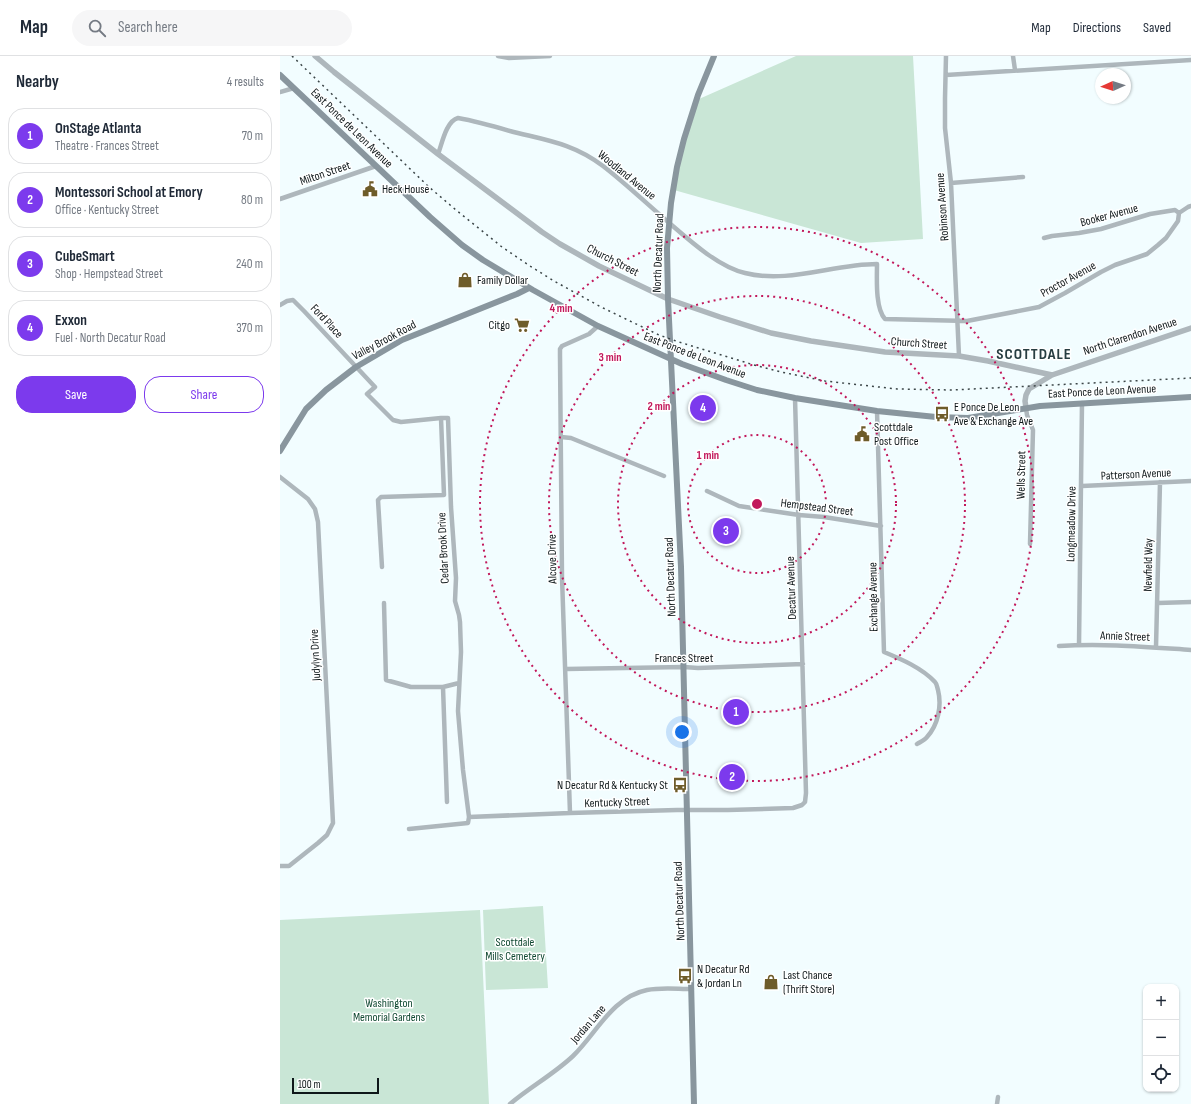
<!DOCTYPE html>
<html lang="en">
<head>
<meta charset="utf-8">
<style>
  :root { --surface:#fff; --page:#f6f6f7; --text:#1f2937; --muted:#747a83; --line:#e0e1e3; --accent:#7c3aed }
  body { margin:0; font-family:"Sofia Sans Condensed",sans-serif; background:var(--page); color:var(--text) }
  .controls { position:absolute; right:12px; bottom:12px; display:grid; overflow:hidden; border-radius:8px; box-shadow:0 1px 3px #0004 }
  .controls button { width:36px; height:36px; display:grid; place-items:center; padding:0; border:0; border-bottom:1px solid var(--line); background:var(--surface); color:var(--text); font:20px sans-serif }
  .compass { position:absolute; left:815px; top:12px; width:36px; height:36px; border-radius:50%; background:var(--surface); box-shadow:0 1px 3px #0004; rotate:267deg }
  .scale { position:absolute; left:12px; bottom:10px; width:87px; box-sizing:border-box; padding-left:4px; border:2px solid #0e1719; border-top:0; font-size:11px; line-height:14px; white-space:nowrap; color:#0e1719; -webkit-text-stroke:3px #fff; paint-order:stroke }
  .you { position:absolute; left:402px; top:676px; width:14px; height:14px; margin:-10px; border:3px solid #fff; border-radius:50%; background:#1a73e8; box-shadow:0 0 0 6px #1a73e833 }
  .badge { display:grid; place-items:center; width:26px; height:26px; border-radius:50%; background:var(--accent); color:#fff; font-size:13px; font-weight:700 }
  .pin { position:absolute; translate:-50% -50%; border:2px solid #fff; box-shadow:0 1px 4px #0006 }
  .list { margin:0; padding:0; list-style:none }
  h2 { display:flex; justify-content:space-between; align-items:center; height:52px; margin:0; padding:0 16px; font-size:17px }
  h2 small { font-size:13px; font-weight:400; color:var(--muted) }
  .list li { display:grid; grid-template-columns:26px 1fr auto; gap:12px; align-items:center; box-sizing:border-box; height:56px; margin:0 8px 8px; padding:0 8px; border:1px solid var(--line); border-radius:16px }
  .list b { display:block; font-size:15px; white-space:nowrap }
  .list p { margin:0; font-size:13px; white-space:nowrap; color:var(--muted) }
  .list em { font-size:13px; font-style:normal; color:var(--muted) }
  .actions { display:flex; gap:8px; padding:12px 16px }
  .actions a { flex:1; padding:9px 0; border:1px solid var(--accent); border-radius:16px; text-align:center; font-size:14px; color:var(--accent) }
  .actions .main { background:var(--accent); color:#fff }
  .icon { flex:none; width:22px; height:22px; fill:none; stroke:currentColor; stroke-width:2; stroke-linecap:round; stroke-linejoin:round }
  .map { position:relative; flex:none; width:911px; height:1048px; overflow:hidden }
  header { display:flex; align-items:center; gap:24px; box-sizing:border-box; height:56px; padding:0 20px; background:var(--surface); border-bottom:1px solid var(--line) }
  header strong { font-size:19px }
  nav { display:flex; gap:22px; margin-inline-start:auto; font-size:14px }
  .search { width:280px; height:36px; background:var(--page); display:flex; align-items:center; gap:10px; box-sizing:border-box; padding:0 14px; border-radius:22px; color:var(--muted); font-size:15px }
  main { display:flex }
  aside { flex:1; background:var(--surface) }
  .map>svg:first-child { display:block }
  .green { fill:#c9e6d6 }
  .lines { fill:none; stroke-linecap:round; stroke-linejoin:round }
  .minor { stroke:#aeb7bc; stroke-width:4.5 }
  .tertiary { stroke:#aeb7bc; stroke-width:5.5 }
  .secondary { stroke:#89969e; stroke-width:6 }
  .rail { stroke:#3c4648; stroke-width:1.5; stroke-dasharray:2 4; stroke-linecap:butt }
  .ring { fill:none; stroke:#c2185b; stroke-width:2; stroke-dasharray:2 4 }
  .labels { text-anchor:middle; stroke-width:3; stroke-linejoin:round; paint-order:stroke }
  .street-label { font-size:12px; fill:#0e1719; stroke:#fff }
  .poi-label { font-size:12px; fill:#0e1719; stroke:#fff; text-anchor:start }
  .park-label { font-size:12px; fill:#114932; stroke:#fff }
  .district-label { font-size:16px; font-weight:bold; letter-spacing:1px; fill:#283e42; stroke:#fff }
  .centre { fill:#c2185b; stroke:#fff; stroke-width:2 }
  .ring-label { font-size:12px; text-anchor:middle; font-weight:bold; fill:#c2185b; stroke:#fff; stroke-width:3; stroke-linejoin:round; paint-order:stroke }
</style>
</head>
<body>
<header>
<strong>Map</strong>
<div class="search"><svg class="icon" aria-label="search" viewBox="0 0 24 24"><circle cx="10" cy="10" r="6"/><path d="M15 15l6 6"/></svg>Search here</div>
<nav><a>Map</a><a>Directions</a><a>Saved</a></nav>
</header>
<main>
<aside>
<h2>Nearby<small>4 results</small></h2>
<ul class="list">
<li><span class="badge">1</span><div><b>OnStage Atlanta</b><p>Theatre · Frances Street</p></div><em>70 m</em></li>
<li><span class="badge">2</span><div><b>Montessori School at Emory</b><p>Office · Kentucky Street</p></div><em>80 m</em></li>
<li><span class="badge">3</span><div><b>CubeSmart</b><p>Shop · Hempstead Street</p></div><em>240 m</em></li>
<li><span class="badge">4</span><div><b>Exxon</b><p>Fuel · North Decatur Road</p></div><em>370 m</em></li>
</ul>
<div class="actions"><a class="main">Save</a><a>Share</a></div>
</aside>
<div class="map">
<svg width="911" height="1048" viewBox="0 0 911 1048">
  <rect width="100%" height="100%" fill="#f2fdff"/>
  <path class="green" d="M 516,0 L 633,0 L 643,183 L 581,187 L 394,134 L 407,77 L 419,43 Z
    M 263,850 L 268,932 L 206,934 L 203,854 Z
    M 200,854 L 209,1048 L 0,1048 L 0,864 Z"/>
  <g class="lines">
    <path class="minor" d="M 218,0 L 229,2 L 270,0
      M 666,0 L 665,42 L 665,72 L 671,127 L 679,300
      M 733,0 L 735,14
      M 666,19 L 911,4
      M 0,36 L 14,32
      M 158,98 C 162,88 166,65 178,62 C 195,65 213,70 230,75 C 265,84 293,87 323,110 C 345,127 366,147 387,165 C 408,183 438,211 465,217 C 508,228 553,208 597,208 C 597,222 595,252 605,263 L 687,265 L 759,251 L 785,237 L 821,216 L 835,209 L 867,198 L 878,189 L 886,182 L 898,165 L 899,157 L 908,151 L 911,150
      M 671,127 L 743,121
      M 0,143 L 96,110
      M 764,182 L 772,180 L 799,177 L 821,173 L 870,158 L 895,154 L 899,157
      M 0,249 L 7,245 L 13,244 L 24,255 L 95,331 L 87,338 L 113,364 L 121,366 L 161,362 L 164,439 L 101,441 L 98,444 L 102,511
      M 746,352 L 747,359 L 753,374 L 750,488
      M 597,355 L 604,596 C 621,603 642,612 655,626 C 657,628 657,631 658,634 C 662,650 658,669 647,681 C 645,684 640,686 637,688
      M 161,362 L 168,362 L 171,451 L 176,522 L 175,545 L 179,559 L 180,566 L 181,596 L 178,655 L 183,714 L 189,761
      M 281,381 L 291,382 L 384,420
      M 0,421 L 28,443 L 35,453 L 38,466 L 53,767 L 47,779 L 38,787 L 9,810 L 0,810
      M 802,430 L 911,425
      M 427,435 L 459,450 L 519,459 L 544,461 L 601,470
      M 104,547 L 106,624 L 131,631 L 163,631 L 167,746
      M 878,547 L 911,546
      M 799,589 L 802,347
      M 779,590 C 823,587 867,591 911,594
      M 876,591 L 880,426
      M 286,613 L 404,611 L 418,612 L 523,608
      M 163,631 L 179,627
      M 290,757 L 282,521 L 280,300 L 280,293 L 282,290 L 309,278 L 318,270
      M 129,773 L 188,767 L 189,761 L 290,757 L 397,754 L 448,754 L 513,752 L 522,749 L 525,746 L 526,737 L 515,342
      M 230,1048 C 250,1031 274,1018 293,1000 C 316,978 332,941 367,934 C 381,931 397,933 412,933
      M 717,1048 L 718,1041"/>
    <path class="tertiary" d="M 35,0 L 54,16 L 158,98 L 262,176 L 280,188 L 319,210 L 388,243 L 440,261 L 491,277 L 531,285 L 605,296 L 679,300 L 708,305 L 772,319
      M 746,352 L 745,345 L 746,339 L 749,333 L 772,319 L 911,272"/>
    <path class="secondary" d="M 0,19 L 150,161 L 182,189 L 203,204 L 253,234 L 318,270 L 402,308 L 446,324 L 477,334 L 515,342 L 597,355 L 656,361 L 688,362 L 760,350 L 911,341
      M 0,395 L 26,353 L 46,334 L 76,311 L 122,284 L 237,238 L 249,232
      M 414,1048 L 401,511 L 388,243 L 387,192 L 391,147 L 397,111 L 404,83 L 418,39 L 434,0"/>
    <path class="rail" d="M 12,0 L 149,131 L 176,154 L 222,191 L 250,210 L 274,225 L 321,251 L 379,279 L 399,286 L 474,309 L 501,316 L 545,325 L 617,333 L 672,334 L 911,322"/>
  </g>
  <g class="ring">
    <circle cx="477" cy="448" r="69"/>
    <circle cx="477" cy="448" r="139"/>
    <circle cx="477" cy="448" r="208"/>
    <circle cx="477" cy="448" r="277"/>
  </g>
  <defs>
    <g id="civic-bare" transform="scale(1.2)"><path d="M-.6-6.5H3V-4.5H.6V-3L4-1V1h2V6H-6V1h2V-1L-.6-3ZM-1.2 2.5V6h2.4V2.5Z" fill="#6e5c2a" stroke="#fff" stroke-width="2.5" paint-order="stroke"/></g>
    <g id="shop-bare" transform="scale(1.2)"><path d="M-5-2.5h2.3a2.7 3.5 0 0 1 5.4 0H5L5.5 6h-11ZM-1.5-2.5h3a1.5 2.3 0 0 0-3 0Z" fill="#6e5c2a" stroke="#fff" stroke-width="2.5" paint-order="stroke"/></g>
    <g id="supermarket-bare" transform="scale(1.2)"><path d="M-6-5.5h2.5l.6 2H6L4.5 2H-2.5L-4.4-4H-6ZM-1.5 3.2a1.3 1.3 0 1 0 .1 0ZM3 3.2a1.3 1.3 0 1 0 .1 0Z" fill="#6e5c2a" stroke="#fff" stroke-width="2.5" paint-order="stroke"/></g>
    <g id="bus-bare" transform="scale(1.2)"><path d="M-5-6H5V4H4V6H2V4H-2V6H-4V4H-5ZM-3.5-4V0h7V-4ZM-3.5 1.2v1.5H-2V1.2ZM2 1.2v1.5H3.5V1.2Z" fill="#6e5c2a" stroke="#fff" stroke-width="2.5" paint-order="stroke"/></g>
  </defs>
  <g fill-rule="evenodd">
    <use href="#civic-bare" x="90" y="133"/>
    <use href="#shop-bare" x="185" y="224"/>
    <use href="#supermarket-bare" x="242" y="269"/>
    <use href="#bus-bare" x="662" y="358"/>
    <use href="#civic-bare" x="582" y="378"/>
    <use href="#bus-bare" x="400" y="729"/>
    <use href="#bus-bare" x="405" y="920"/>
    <use href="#shop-bare" x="491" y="926"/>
  </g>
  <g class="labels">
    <g class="street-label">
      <text transform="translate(72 72) rotate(44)" y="4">East Ponce de Leon Avenue</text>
      <text transform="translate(45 117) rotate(-19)" y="4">Milton Street</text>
      <text transform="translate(347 119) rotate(39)" y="4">Woodland Avenue</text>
      <text transform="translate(662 151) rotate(-94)" y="4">Robinson Avenue</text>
      <text transform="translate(829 159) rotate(-15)" y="4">Booker Avenue</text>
      <text transform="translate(378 197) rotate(-88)" y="4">North Decatur Road</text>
      <text transform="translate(333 204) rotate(27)" y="4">Church Street</text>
      <text transform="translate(788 223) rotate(-29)" y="4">Proctor Avenue</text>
      <text transform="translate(47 265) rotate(47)" y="4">Ford Place</text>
      <text transform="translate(850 280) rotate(-18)" y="4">North Clarendon Avenue</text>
      <text transform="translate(104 284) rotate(-28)" y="4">Valley Brook Road</text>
      <text transform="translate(639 287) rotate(4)" y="4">Church Street</text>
      <text transform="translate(415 299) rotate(21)" y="4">East Ponce de Leon Avenue</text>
      <text transform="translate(822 335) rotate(-3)" y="4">East Ponce de Leon Avenue</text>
      <text transform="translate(856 418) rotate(-3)" y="4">Patterson Avenue</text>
      <text transform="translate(741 419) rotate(-89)" y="4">Wells Street</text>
      <text transform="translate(537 451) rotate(7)" y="4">Hempstead Street</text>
      <text transform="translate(791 468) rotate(-89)" y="4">Longmeadow Drive</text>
      <text transform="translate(163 492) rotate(-93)" y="4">Cedar Brook Drive</text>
      <text transform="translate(272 503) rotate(-91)" y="4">Alcove Drive</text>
      <text transform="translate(868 509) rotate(-89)" y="4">Newfield Way</text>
      <text transform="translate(390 521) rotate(-92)" y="4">North Decatur Road</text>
      <text transform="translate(511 532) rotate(-92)" y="4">Decatur Avenue</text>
      <text transform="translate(593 541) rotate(-91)" y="4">Exchange Avenue</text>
      <text transform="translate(845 580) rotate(2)" y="4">Annie Street</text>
      <text transform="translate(35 599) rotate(-93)" y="4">Judylyn Drive</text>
      <text x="404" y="606">Frances Street</text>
      <text transform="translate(337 746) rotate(-2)" y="4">Kentucky Street</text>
      <text transform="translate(399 845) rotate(-92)" y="4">North Decatur Road</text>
      <text transform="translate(308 968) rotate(-49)" y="4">Jordan Lane</text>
    </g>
    <g class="poi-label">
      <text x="102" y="137">Heck House</text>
      <text x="197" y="228">Family Dollar</text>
      <text x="230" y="273" text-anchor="end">Citgo</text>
      <text x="674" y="355">E Ponce De Leon<tspan x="674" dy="14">Ave &amp; Exchange Ave</tspan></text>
      <text x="594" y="375">Scottdale<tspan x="594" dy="14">Post Office</tspan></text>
      <text x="388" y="733" text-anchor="end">N Decatur Rd &amp; Kentucky St</text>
      <text x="417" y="917">N Decatur Rd<tspan x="417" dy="14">&amp; Jordan Ln</tspan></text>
      <text x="503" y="923">Last Chance<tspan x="503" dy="14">(Thrift Store)</tspan></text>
    </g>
    <g class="park-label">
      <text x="235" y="890">Scottdale<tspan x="235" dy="14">Mills Cemetery</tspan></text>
      <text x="109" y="951">Washington<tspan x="109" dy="14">Memorial Gardens</tspan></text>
    </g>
    <g class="district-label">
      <text x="754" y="303">SCOTTDALE</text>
    </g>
  </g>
  <circle cx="477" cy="448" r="6" class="centre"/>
  <g class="ring-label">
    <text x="281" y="256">4 min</text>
    <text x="330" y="305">3 min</text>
    <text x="379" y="354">2 min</text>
    <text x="428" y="403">1 min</text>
  </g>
</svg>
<div class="controls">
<button>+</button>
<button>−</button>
<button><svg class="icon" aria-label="locate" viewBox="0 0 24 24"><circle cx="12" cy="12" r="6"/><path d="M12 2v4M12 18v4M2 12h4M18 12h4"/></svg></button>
</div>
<svg class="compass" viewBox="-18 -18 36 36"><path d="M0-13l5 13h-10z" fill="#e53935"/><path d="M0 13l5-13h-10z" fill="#747a83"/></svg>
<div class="scale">100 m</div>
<div class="you"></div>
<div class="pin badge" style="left:456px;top:656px">1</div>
<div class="pin badge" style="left:452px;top:721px">2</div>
<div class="pin badge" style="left:446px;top:475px">3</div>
<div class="pin badge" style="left:423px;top:352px">4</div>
</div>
</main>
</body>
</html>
